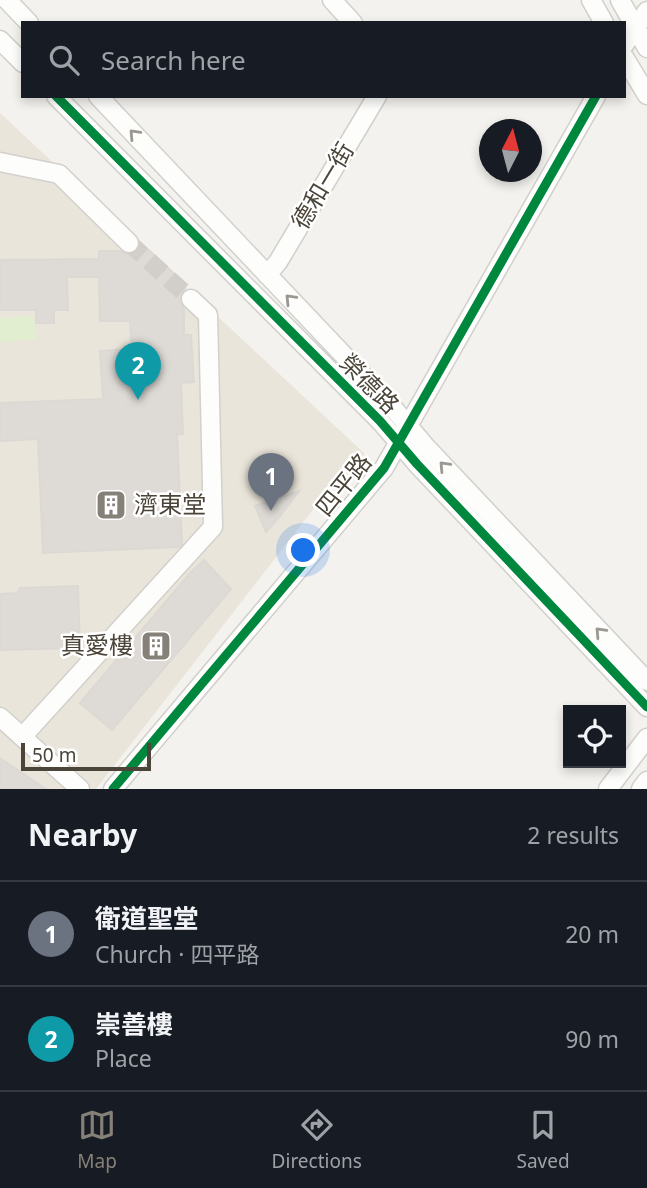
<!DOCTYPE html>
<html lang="en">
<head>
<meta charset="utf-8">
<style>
  :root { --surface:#171b24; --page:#242831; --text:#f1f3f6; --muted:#9ea1a6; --line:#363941; --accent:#868178 }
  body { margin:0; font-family:"Noto Sans","Noto Sans TC",sans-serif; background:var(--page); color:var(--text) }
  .controls { position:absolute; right:21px; bottom:21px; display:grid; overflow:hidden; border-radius:0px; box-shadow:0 4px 10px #0003 }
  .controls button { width:63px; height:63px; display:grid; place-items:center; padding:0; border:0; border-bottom:2px solid var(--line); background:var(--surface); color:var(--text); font:35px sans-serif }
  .compass { position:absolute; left:479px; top:119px; width:63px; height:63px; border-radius:50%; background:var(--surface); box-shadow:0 4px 10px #0003; rotate:6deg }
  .scale { position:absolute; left:21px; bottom:18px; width:130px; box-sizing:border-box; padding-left:7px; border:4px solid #4b4439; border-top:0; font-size:19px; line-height:24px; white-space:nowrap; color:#4b4439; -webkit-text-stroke:5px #fff; paint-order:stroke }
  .you { position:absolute; left:304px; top:551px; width:24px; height:24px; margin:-18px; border:5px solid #fff; border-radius:50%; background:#1a73e8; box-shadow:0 0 0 10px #1a73e833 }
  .badge { display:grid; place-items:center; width:46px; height:46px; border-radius:50%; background:var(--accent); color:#fff; font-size:23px; font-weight:700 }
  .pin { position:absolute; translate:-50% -58px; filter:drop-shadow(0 2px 4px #0008) }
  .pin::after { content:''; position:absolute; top:37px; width:24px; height:21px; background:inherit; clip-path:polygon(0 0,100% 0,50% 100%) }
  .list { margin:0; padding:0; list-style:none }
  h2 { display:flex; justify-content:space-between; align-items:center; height:91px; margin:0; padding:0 28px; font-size:30px }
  h2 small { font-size:23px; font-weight:400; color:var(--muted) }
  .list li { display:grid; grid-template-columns:46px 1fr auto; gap:21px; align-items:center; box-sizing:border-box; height:105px; padding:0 28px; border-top:2px solid var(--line) }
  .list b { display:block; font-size:26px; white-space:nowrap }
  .list p { margin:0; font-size:23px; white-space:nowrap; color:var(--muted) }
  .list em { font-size:23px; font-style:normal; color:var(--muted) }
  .icon { flex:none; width:38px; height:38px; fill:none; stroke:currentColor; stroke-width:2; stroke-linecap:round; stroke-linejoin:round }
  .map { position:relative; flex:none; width:647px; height:789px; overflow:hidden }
  .search { position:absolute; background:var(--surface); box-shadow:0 4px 10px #0003; left:21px; right:21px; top:21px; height:77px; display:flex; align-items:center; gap:18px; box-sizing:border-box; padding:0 24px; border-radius:0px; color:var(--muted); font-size:26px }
  .sheet { height:301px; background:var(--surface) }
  nav { display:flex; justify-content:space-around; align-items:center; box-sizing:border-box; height:98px; border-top:2px solid var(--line); background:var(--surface); font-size:19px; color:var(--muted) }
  nav a { display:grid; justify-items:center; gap:4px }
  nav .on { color:var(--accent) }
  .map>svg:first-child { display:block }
  .education { fill:#eae5da }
  .green { fill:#e1eecf }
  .building { fill:#dedbd6; stroke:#dcd9d4; stroke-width:2 }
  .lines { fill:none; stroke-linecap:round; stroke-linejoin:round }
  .minor-tunnel { stroke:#d2cfca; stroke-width:18; stroke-dasharray:18 9; stroke-linecap:butt }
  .minor-casing { stroke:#d2d0cb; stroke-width:21 }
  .minor { stroke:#fdfdfc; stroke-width:18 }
  .cycleway-casing { stroke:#fff; stroke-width:13 }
  .cycleway { stroke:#00873e; stroke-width:9 }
  .oneway { stroke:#9b9791 }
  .labels { text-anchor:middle; stroke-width:5; stroke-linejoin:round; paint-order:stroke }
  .street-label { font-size:24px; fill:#4b4439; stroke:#fff }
  .poi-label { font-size:24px; fill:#4b4439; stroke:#fff; text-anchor:start }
</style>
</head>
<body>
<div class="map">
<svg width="647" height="789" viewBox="0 0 647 789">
  <rect width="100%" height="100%" fill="#f4f2ee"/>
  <path class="education" d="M 0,113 L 365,454 L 315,507 L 96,789 L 0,789 Z"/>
  <path class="green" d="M 34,316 L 36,339 L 0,342 L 0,318 Z"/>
  <path class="building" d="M 138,250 L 149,250 L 184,283 L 184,290 L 180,296 L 180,302 L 184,308 L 184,335 L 191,335 L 194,382 L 181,383 L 183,434 L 177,434 L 182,544 L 179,547 L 43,553 L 38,439 L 0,441 L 0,403 L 103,399 L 100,351 L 132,349 L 130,321 L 100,321 L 99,277 L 67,277 L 68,310 L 54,310 L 54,323 L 36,323 L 36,310 L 0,310 L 0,260 L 99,259 L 99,251 L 121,251 L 125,254 L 131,254 Z
    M 299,491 L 280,516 L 266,532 L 255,506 Z
    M 204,560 L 231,589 L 112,730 L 80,703 L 190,573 Z
    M 78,586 L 80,648 L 0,650 L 0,594 L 17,593 L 20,588 Z
    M 0,758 L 46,789 L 0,789 Z"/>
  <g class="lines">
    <path class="minor-tunnel" d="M 129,243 L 191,299"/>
    <g class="minor-casing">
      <path id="minor" d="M 7,0 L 29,23
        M 332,0 L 353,23
        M 591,0 L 604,23
        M 620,0 L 647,48
        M 0,40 L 23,63
        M 624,45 L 647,11
        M 624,57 L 647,95
        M 56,96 L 380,421 L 417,464 L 647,707
        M 98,96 L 389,403 L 426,447 L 647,681
        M 0,162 L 59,174 L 129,243
        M 267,275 L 278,262 L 377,96
        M 0,717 L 80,789
        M 22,737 L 213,527 L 208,315 L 191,299
        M 113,789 L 384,468 L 596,96
        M 608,789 L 647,738
        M 641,789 L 647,781"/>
    </g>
    <use href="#minor" class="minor"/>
    <g class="cycleway-casing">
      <path id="cycleway" d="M 56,96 L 380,421 L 417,464 L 647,707
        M 113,789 L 384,468 L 596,96"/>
    </g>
    <use href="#cycleway" class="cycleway"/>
  </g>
  <defs><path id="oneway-chevron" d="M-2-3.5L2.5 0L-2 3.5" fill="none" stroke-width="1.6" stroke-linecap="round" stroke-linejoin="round" transform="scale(1.75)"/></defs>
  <g class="oneway">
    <use href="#oneway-chevron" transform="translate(134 134) rotate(-133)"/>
    <use href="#oneway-chevron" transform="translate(290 299) rotate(-134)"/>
    <use href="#oneway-chevron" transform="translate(444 466) rotate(-133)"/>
    <use href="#oneway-chevron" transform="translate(600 632) rotate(-133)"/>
  </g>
  <defs>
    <g id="building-square" transform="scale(1.575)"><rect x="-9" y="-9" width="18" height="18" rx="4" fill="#868178" stroke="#fff"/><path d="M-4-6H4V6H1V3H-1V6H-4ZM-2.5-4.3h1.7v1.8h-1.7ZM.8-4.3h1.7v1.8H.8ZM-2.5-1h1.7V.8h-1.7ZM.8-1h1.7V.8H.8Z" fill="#fff"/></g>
  </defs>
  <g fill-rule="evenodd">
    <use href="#building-square" x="111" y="505"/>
    <use href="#building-square" x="156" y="646"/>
  </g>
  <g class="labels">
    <g class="street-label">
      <text transform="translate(323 186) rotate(-59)" y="8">德和一街</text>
      <text transform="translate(369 384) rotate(45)" y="8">榮德路</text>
      <text transform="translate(344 485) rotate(-51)" y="8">四平路</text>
    </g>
    <g class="poi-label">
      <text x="134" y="513">濟東堂</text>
      <text x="133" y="654" text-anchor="end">真愛樓</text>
    </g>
  </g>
</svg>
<div class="controls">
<button><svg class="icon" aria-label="locate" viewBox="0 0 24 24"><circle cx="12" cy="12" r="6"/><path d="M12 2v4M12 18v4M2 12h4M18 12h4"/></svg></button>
</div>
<svg class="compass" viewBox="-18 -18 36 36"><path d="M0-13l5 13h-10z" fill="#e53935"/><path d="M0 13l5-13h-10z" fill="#9ea1a6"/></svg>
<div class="scale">50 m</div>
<div class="you"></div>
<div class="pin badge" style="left:271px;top:511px;background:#6b7280">1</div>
<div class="pin badge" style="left:138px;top:400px;background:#0f9aa8">2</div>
<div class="search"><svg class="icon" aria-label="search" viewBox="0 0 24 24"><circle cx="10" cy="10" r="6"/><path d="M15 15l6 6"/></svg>Search here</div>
</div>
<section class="sheet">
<h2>Nearby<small>2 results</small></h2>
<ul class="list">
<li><span class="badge" style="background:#6b7280">1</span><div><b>衛道聖堂</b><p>Church · 四平路</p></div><em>20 m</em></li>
<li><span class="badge" style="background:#0f9aa8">2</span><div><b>崇善樓</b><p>Place</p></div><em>90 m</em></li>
</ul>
</section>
<nav>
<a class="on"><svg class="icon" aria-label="map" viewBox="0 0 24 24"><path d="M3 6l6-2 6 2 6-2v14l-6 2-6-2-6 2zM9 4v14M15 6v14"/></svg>Map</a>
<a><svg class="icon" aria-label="directions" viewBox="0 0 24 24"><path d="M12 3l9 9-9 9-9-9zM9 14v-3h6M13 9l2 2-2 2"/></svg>Directions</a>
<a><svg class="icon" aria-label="saved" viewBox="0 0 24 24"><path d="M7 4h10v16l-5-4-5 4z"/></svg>Saved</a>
</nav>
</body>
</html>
